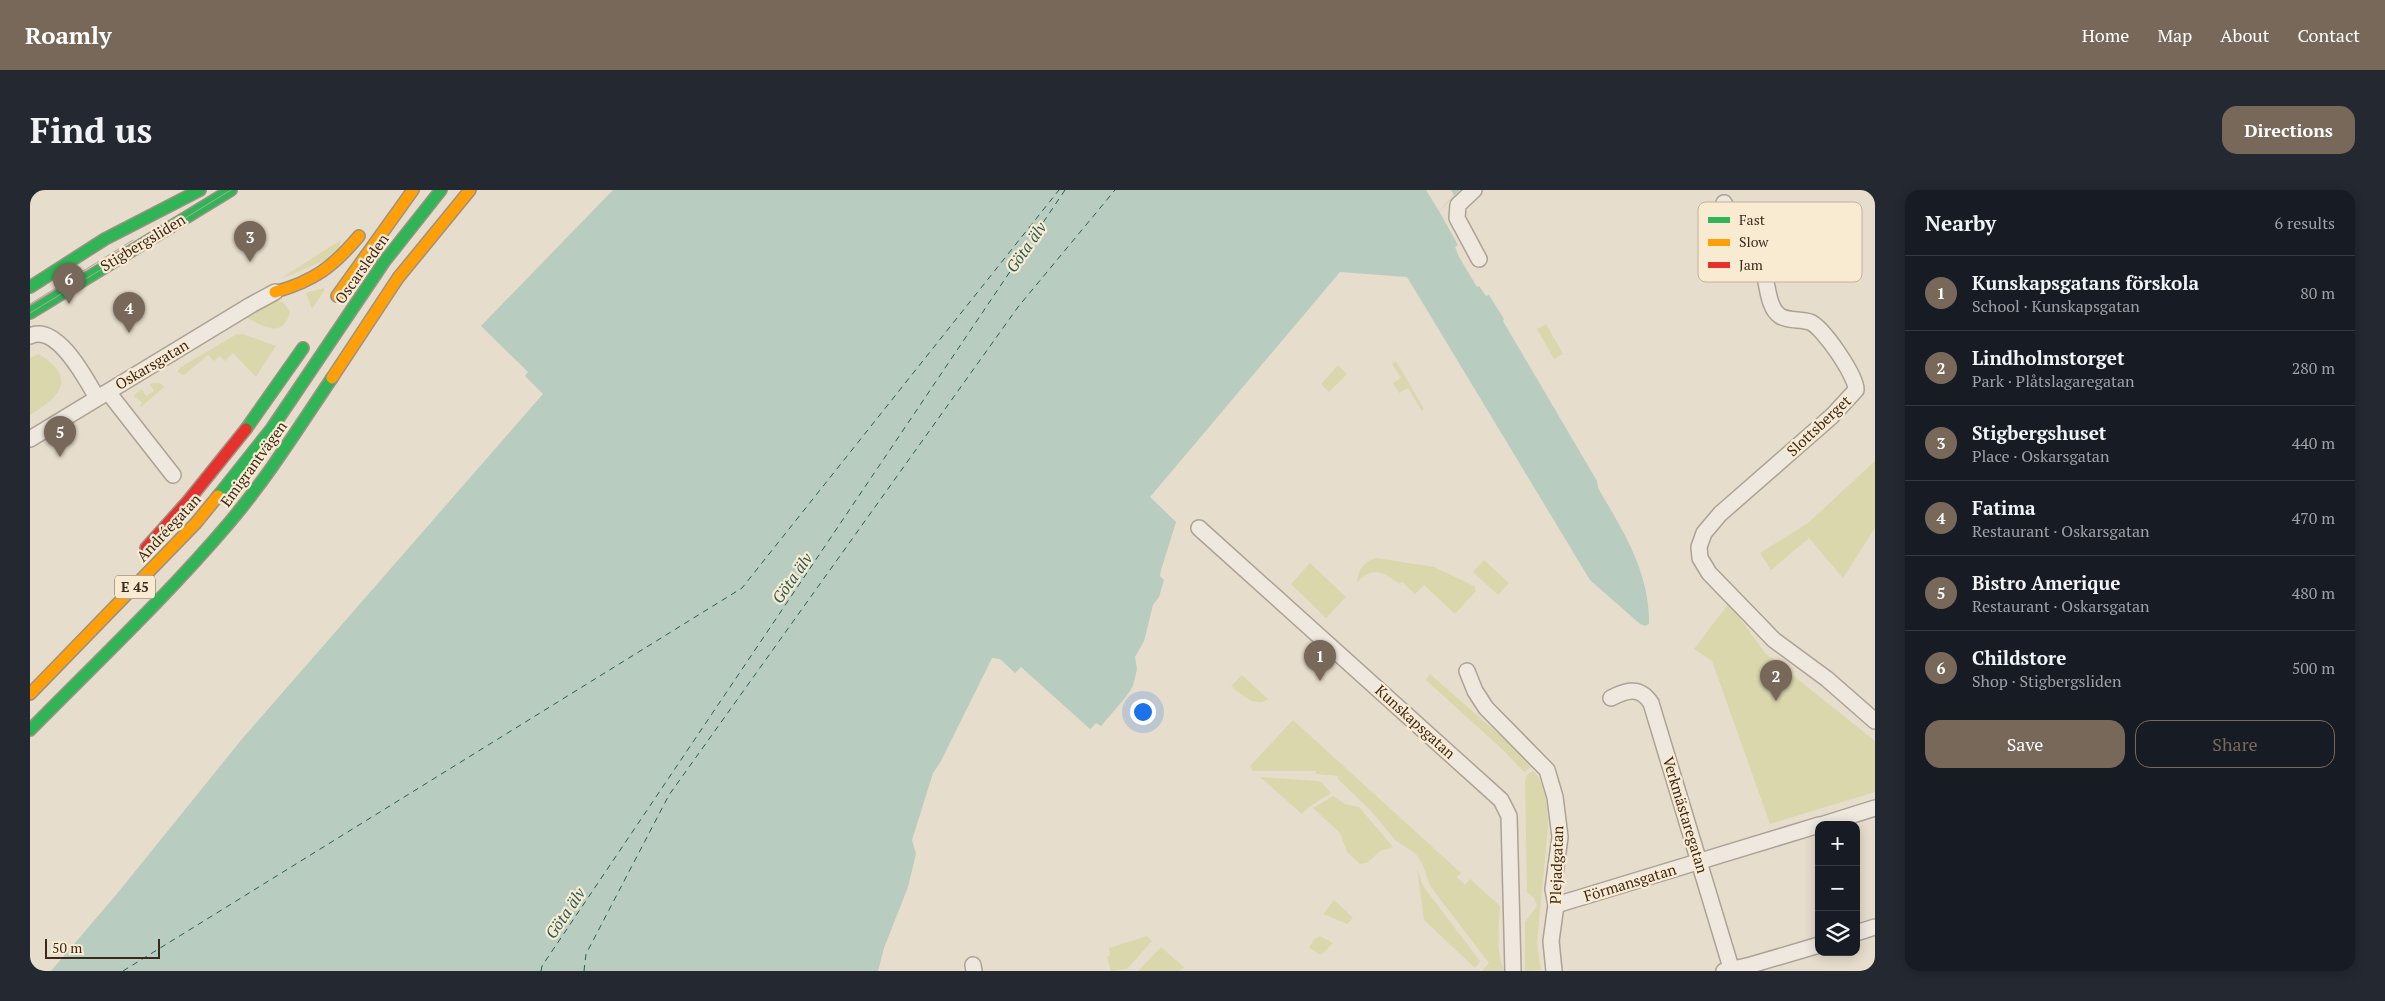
<!DOCTYPE html>
<html lang="en">
<head>
<meta charset="utf-8">
<style>
  :root { --surface:#171b24; --page:#242831; --text:#f1f3f6; --muted:#9ea1a6; --line:#363941; --accent:#78685a }
  body { margin:0; font-family:"PT Serif",serif; background:var(--page); color:var(--text) }
  .controls { position:absolute; right:15px; bottom:15px; display:grid; overflow:hidden; border-radius:10px; box-shadow:0 2px 12px #0003 }
  .controls button { width:45px; height:45px; display:grid; place-items:center; padding:0; border:0; border-bottom:1px solid var(--line); background:var(--surface); color:var(--text); font:25px sans-serif }
  .scale { position:absolute; left:15px; bottom:12px; width:115px; box-sizing:border-box; padding-left:5px; border:2px solid #3c291c; border-top:0; font-size:14px; line-height:18px; white-space:nowrap; color:#3c291c; -webkit-text-stroke:4px #f9ebd1; paint-order:stroke }
  .you { position:absolute; left:1112px; top:521px; width:18px; height:18px; margin:-12px; border:4px solid #fff; border-radius:50%; background:#1a73e8; box-shadow:0 0 0 8px #1a73e833 }
  .badge { display:grid; place-items:center; width:32px; height:32px; border-radius:50%; background:var(--accent); color:#fff; font-size:16px; font-weight:700 }
  .pin { position:absolute; translate:-50% -41px; filter:drop-shadow(0 1px 2px #0008) }
  .pin::after { content:''; position:absolute; top:26px; width:18px; height:15px; background:inherit; clip-path:polygon(0 0,100% 0,50% 100%) }
  .list { margin:0; padding:0; list-style:none }
  h2 { display:flex; justify-content:space-between; align-items:center; height:65px; margin:0; padding:0 20px; font-size:21px }
  h2 small { font-size:16px; font-weight:400; color:var(--muted) }
  .list li { display:grid; grid-template-columns:32px 1fr auto; gap:15px; align-items:center; box-sizing:border-box; height:75px; padding:0 20px; border-top:1px solid var(--line) }
  .list b { display:block; font-size:19px; white-space:nowrap }
  .list p { margin:0; font-size:16px; white-space:nowrap; color:var(--muted) }
  .list em { font-size:16px; font-style:normal; color:var(--muted) }
  .actions { display:flex; gap:10px; padding:15px 20px }
  .actions a { flex:1; padding:11px 0; border:1px solid var(--accent); border-radius:15px; text-align:center; font-size:18px; color:var(--accent) }
  .actions .main { background:var(--accent); color:#fff }
  .icon { flex:none; width:28px; height:28px; fill:none; stroke:currentColor; stroke-width:2; stroke-linecap:round; stroke-linejoin:round }
  .map { position:relative; flex:none; width:1845px; height:781px; overflow:hidden; border-radius:15px }
  header { display:flex; align-items:center; gap:30px; box-sizing:border-box; height:70px; padding:0 25px; background:var(--accent); color:#fff }
  header strong { font-size:24px }
  nav { display:flex; gap:28px; margin-inline-start:auto; font-size:18px }
  .intro { display:flex; align-items:center; justify-content:space-between; box-sizing:border-box; height:120px; padding:0 30px }
  h1 { margin:0; font-size:35px }
  .button { padding:12px 22px; border-radius:15px; background:var(--accent); color:#fff; font-size:18px; font-weight:700 }
  main { display:flex; gap:30px; padding:0 30px }
  aside { flex:1; background:var(--surface); border-radius:15px; box-shadow:0 2px 12px #0003 }
  .map>svg:first-child { display:block }
  .green { fill:#dad7ad }
  .water { fill:#b8ccbf }
  .pier { fill:#e7ddcc }
  .lines { fill:none; stroke-linecap:round; stroke-linejoin:round }
  .ferry { stroke:#295e57; stroke-width:1; stroke-dasharray:6 5; stroke-linecap:butt }
  .street-casing { stroke:#aca295; stroke-width:18 }
  .fast-casing { stroke:#9c9185; stroke-width:14 }
  .slow-casing { stroke:#9c9185; stroke-width:14 }
  .jam-casing { stroke:#9c9185; stroke-width:14 }
  .street { stroke:#eee8df; stroke-width:15 }
  .fast { stroke:#30b455; stroke-width:11 }
  .slow { stroke:#ff9f0a; stroke-width:11 }
  .jam { stroke:#e5322d; stroke-width:11 }
  .tram { stroke:#ada79f; stroke-width:1 }
  .labels { text-anchor:middle; stroke-width:4.5; stroke-linejoin:round; paint-order:stroke }
  .shield { fill:#f9ebd1; stroke:#756352; stroke-width:1 }
  .shield-label { font-size:14px; font-weight:bold; fill:#3c291c }
  .street-label { font-size:15px; fill:#3c291c; stroke:#f9ebd1 }
  .water-label { font-size:16px; font-style:italic; fill:#295e57; stroke:#f9ebd1 }
  .key { fill:#f9ebd1; stroke:#c0b19b; stroke-width:1 }
  .key-label { font-size:14px; fill:#3c291c }
</style>
</head>
<body>
<header>
<strong>Roamly</strong>
<nav><a>Home</a><a>Map</a><a>About</a><a>Contact</a></nav>
</header>
<div class="intro"><h1>Find us</h1><a class="button">Directions</a></div>
<main>
<div class="map">
<svg width="1845" height="781" viewBox="0 0 1845 781">
  <rect width="100%" height="100%" fill="#e7ddcc"/>
  <path class="green" d="M 311,50 L 307,65 L 251,89 L 259,83 Z
    M 294,98 L 294,101 L 282,119 L 276,103 Z
    M 246,111 L 253,112 L 260,122 C 253,149 233,137 216,127 Z
    M 1516,134 L 1533,164 L 1524,169 L 1507,139 Z
    M 207,144 L 213,144 L 246,156 L 226,187 L 203,163 L 195,171 L 190,166 L 184,171 L 178,165 L 154,185 L 147,182 L 151,177 Z
    M 9,164 C 48,189 30,207 0,225 L 0,168 Z
    M 1366,171 L 1394,219 L 1392,221 L 1378,198 L 1369,203 L 1363,193 L 1371,188 L 1362,174 Z
    M 1308,175 L 1317,184 L 1299,202 L 1291,194 Z
    M 122,193 L 130,193 L 134,197 L 111,217 L 110,216 L 112,213 L 107,208 L 104,208 L 105,204 L 112,199 L 116,206 L 124,201 L 120,194 Z
    M 1845,271 L 1845,338 L 1813,388 L 1779,348 L 1741,380 L 1730,363 L 1778,333 Z
    M 1346,368 L 1404,377 L 1444,396 L 1446,401 L 1425,424 L 1394,395 L 1385,404 L 1372,392 L 1369,394 C 1354,382 1342,375 1327,393 C 1328,380 1333,372 1346,368 Z
    M 1454,370 L 1479,393 L 1468,405 L 1443,382 Z
    M 1280,373 L 1316,407 L 1296,428 L 1261,394 Z
    M 1699,413 L 1735,463 L 1845,551 L 1845,602 L 1740,634 L 1682,471 L 1664,459 Z
    M 1400,484 L 1473,548 L 1501,577 L 1494,582 L 1474,561 L 1396,490 Z
    M 1212,485 L 1238,509 C 1226,519 1211,504 1201,496 Z
    M 1263,530 L 1431,683 L 1427,687 L 1435,695 L 1440,689 L 1470,716 C 1469,736 1465,763 1475,781 L 1452,781 L 1459,773 L 1400,696 L 1393,675 L 1386,664 L 1365,650 L 1341,621 L 1308,589 L 1308,586 L 1286,584 L 1286,581 L 1223,581 L 1220,576 Z
    M 1503,581 C 1516,592 1518,620 1518,637 L 1507,753 L 1511,780 L 1495,781 L 1495,732 L 1507,716 L 1504,708 L 1497,702 L 1495,591 L 1497,585 Z
    M 1230,587 L 1287,591 L 1291,592 L 1301,603 L 1279,617 L 1272,624 Z
    M 1303,606 L 1315,614 L 1329,617 L 1363,657 L 1350,661 L 1337,673 L 1330,674 L 1317,662 L 1310,643 L 1283,618 Z
    M 1387,678 L 1393,696 L 1450,771 L 1445,778 L 1394,730 Z
    M 1304,710 L 1323,728 L 1317,734 L 1293,724 Z
    M 1117,746 L 1122,751 L 1097,779 L 1081,781 L 1077,767 L 1080,765 L 1079,758 Z
    M 1290,746 L 1303,753 L 1291,765 L 1279,758 L 1284,749 Z
    M 1131,757 L 1155,778 L 1148,781 L 1108,781 Z"/>
  <path class="water" d="M 583,0 L 1430,0 L 1409,21 L 1428,55 L 1425,57 L 1429,67 L 1447,97 L 1449,96 L 1456,106 L 1459,105 L 1474,129 L 1473,131 L 1567,291 L 1568,298 C 1593,341 1620,382 1619,434 L 1615,436 L 1610,434 L 1560,390 L 1377,87 L 1310,82 L 1120,307 L 1146,332 L 1131,380 L 1130,386 L 1134,390 L 1129,407 L 1123,415 L 1114,451 L 1105,467 L 1107,479 L 1103,496 L 1095,508 L 1071,536 L 1066,533 L 1060,539 L 991,477 L 985,483 L 970,469 L 962,468 L 911,571 L 903,583 L 882,650 L 886,664 L 878,697 L 854,758 L 848,781 L 21,781 L 86,705 L 212,549 L 513,204 L 495,186 L 498,182 L 451,136 Z"/>
  <path class="pier" d="M 1396,0 L 1421,0 L 1424,5 L 1409,21 Z"/>
  <g class="lines">
    <path class="ferry" d="M 93,781 L 712,398 L 1029,0
      M 511,781 L 512,776 L 1035,0
      M 554,781 L 556,764 L 639,605 L 988,117 L 1085,0"/>
    <g class="street-casing">
      <path id="street" d="M 1444,0 L 1428,15 L 1427,28 L 1449,69
        M 1694,13 C 1707,37 1725,59 1734,84 C 1738,96 1738,118 1750,126 C 1758,131 1770,129 1780,132 C 1793,137 1827,187 1826,200 L 1802,226 L 1690,324 L 1674,343 L 1669,357 L 1670,368 L 1679,383 L 1744,450 L 1797,489 L 1845,531
        M 0,146 C 27,133 56,189 67,208
        M 78,202 L 143,285
        M 0,249 L 221,115 L 245,102
        M 1169,338 L 1471,610 L 1479,626 L 1483,781
        M 1437,481 L 1445,501 L 1456,518 L 1517,580 L 1525,607 L 1530,647 L 1523,699 L 1526,715 L 1521,751 L 1524,781
        M 1581,508 C 1597,500 1610,496 1621,513 L 1702,781
        M 1791,635 L 1845,618
        M 1526,715 L 1789,635
        M 1826,743 L 1845,737
        M 943,775 L 944,781
        M 1694,781 L 1721,775 L 1789,755"/>
    </g>
    <g class="fast-casing">
      <path id="fast" d="M 0,97 L 75,49 L 170,0
        M 0,123 L 201,0
        M 216,239 L 273,158
        M 188,306 L 242,238 L 354,72 L 411,0
        M 0,540 C 67,472 137,406 199,333 C 238,287 269,237 302,188"/>
    </g>
    <g class="slow-casing">
      <path id="slow" d="M 245,102 C 284,91 303,77 329,46
        M 307,106 L 383,0
        M 302,188 L 368,88 L 440,0
        M 0,504 L 166,333 L 188,306"/>
    </g>
    <g class="jam-casing">
      <path id="jam" d="M 116,358 L 158,311 L 216,239"/>
    </g>
    <use href="#street" class="street"/>
    <use href="#fast" class="fast"/>
    <use href="#slow" class="slow"/>
    <use href="#jam" class="jam"/>
    <path class="tram" d="M 0,114 L 103,50
      M 0,123 L 201,0"/>
  </g>
  <g class="labels">
    <rect class="shield" x="85" y="385.5" width="40" height="23" rx="4"/>
    <g class="shield-label">
      <text x="105" y="402">E 45</text>
    </g>
    <g class="street-label">
      <text transform="translate(113 53) rotate(-31)" y="5">Stigbergsliden</text>
      <text transform="translate(332 79) rotate(-55)" y="5">Oscarsleden</text>
      <text transform="translate(122 175) rotate(-31)" y="5">Oskarsgatan</text>
      <text transform="translate(1789 236) rotate(-43)" y="5">Slottsberget</text>
      <text transform="translate(224 274) rotate(-54)" y="5">Emigrantvägen</text>
      <text transform="translate(139 338) rotate(-47)" y="5">Andréegatan</text>
      <text transform="translate(1385 532) rotate(42)" y="5">Kunskapsgatan</text>
      <text transform="translate(1655 625) rotate(73)" y="5">Verkmästaregatan</text>
      <text transform="translate(1527 675) rotate(-88)" y="5">Plejadgatan</text>
      <text transform="translate(1600 693) rotate(-17)" y="5">Förmansgatan</text>
    </g>
    <g class="water-label">
      <text transform="translate(996 57) rotate(-55)" y="6">Göta älv</text>
      <text transform="translate(762 388) rotate(-55)" y="6">Göta älv</text>
      <text transform="translate(535 723) rotate(-56)" y="6">Göta älv</text>
    </g>
  </g>
  <rect x="1668" y="12" width="164" height="80" rx="8" class="key"/>
  <rect x="1678" y="27" width="22" height="6" fill="#30b455"/>
  <rect x="1678" y="49" width="22" height="7" fill="#ff9f0a"/>
  <rect x="1678" y="72" width="22" height="6" fill="#e5322d"/>
  <g class="key-label">
    <text x="1709" y="35">Fast</text>
    <text x="1709" y="57">Slow</text>
    <text x="1709" y="80">Jam</text>
  </g>
</svg>
<div class="controls">
<button>+</button>
<button>−</button>
<button><svg class="icon" aria-label="layers" viewBox="0 0 24 24"><path d="M12 4l9 5-9 5-9-5zM3 14l9 5 9-5"/></svg></button>
</div>
<div class="scale">50 m</div>
<div class="you"></div>
<div class="pin badge" style="left:1290px;top:491px">1</div>
<div class="pin badge" style="left:1746px;top:511px">2</div>
<div class="pin badge" style="left:220px;top:72px">3</div>
<div class="pin badge" style="left:99px;top:143px">4</div>
<div class="pin badge" style="left:30px;top:267px">5</div>
<div class="pin badge" style="left:39px;top:114px">6</div>
</div>
<aside>
<h2>Nearby<small>6 results</small></h2>
<ul class="list">
<li><span class="badge">1</span><div><b>Kunskapsgatans förskola</b><p>School · Kunskapsgatan</p></div><em>80 m</em></li>
<li><span class="badge">2</span><div><b>Lindholmstorget</b><p>Park · Plåtslagaregatan</p></div><em>280 m</em></li>
<li><span class="badge">3</span><div><b>Stigbergshuset</b><p>Place · Oskarsgatan</p></div><em>440 m</em></li>
<li><span class="badge">4</span><div><b>Fatima</b><p>Restaurant · Oskarsgatan</p></div><em>470 m</em></li>
<li><span class="badge">5</span><div><b>Bistro Amerique</b><p>Restaurant · Oskarsgatan</p></div><em>480 m</em></li>
<li><span class="badge">6</span><div><b>Childstore</b><p>Shop · Stigbergsliden</p></div><em>500 m</em></li>
</ul>
<div class="actions"><a class="main">Save</a><a>Share</a></div>
</aside>
</main>
</body>
</html>
